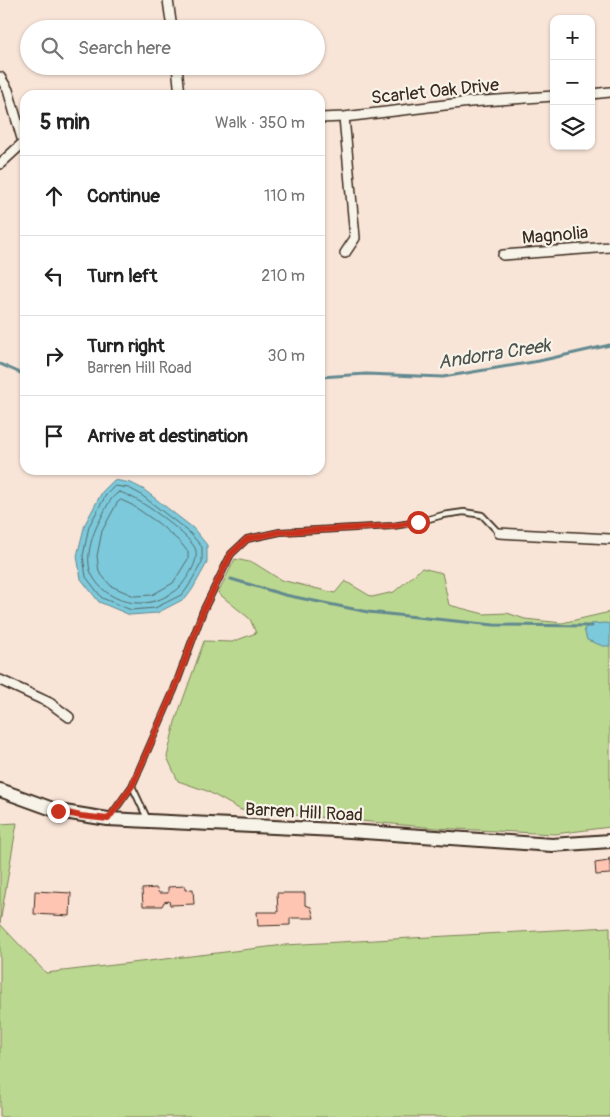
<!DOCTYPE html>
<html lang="en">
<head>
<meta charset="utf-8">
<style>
  :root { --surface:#fff; --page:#f6f6f6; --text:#222; --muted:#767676; --line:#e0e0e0 }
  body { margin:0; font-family:Pangolin,sans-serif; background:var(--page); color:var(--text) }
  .controls { position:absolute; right:15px; top:15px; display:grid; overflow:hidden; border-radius:10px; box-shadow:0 1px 4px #0004 }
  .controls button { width:45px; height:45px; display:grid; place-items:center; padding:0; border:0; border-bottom:1px solid var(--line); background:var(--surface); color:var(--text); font:25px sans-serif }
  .stop { position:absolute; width:15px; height:15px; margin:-11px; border:4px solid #c8321e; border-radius:50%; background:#fff }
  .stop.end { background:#c8321e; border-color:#fff; box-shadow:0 1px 5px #0008 }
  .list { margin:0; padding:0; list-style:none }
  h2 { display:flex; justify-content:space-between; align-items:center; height:65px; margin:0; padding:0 20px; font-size:21px }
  h2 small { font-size:16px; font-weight:400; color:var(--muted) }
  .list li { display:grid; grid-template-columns:32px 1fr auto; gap:15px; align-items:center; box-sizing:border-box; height:80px; padding:0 20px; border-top:1px solid var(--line) }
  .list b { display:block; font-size:19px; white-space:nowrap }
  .list p { margin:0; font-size:16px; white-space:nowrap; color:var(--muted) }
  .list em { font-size:16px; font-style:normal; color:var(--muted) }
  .icon { flex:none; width:28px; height:28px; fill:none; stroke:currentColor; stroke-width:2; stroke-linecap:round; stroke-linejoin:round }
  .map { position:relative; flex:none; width:610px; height:1117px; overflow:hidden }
  .search { position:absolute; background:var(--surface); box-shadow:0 1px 4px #0004; left:20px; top:20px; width:305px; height:55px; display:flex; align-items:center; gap:12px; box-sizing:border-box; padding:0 18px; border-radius:28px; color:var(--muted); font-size:19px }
  .panel { position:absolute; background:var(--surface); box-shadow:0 1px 4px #0004; left:20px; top:90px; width:305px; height:385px; border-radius:15px }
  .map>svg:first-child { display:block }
  .green { fill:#bbd890; stroke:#7b8157 }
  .water { fill:#7cc9db; stroke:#62898f }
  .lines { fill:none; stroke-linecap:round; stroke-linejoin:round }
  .shore { stroke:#556a6a; stroke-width:1 }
  .stream { stroke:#62898f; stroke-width:3 }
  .building { fill:#fec5b3; stroke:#3b2a1e }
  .lane-casing { stroke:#3b2a1e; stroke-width:8 }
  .street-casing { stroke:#3b2a1e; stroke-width:12 }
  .secondary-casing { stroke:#3b2a1e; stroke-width:16 }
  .lane { stroke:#f7f3e8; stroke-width:4.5 }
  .street { stroke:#f7f3e8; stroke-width:9 }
  .secondary { stroke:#f7f3e8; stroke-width:12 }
  .route { stroke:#c8321e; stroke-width:6 }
  .labels { text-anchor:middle; stroke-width:4.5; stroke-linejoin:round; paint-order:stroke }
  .street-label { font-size:18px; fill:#3b2a1e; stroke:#f7f3e8 }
  .water-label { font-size:19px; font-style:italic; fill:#4b524d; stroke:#f7f3e8 }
</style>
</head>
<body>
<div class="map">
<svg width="610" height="1117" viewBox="0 0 610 1117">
  <rect width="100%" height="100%" fill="#f9e5d8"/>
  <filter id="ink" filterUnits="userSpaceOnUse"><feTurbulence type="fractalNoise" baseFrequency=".02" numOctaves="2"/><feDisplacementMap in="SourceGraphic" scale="10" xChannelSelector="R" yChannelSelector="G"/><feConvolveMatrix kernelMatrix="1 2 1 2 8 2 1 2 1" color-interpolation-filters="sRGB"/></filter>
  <g filter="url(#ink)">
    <path class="green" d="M 235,559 L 254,563 L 281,580 L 335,593 L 345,581 L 372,597 L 394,592 L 422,568 L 442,573 L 449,605 L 484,614 L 507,613 L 525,619 L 562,623 L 610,612 L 610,827 L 555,834 L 436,828 L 241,810 L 207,791 L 178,781 L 167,757 L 175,722 L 204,641 L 232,642 L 256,633 L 250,619 L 218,593 Z
      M 17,823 L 0,923 L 0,824 Z
      M 0,924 L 46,973 L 285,945 L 610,927 L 610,1117 L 0,1117 Z"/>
    <path class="water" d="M 114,480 L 131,483 L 143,489 L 193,528 L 207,545 L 207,563 L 192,590 L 186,598 L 157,613 L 130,615 L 99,602 L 81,579 L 77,556 L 85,524 L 102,492 Z
      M 605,623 L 610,624 L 610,646 L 603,646 L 587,640 L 584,629 L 591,624 Z"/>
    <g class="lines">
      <path class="shore" d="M 115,486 L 129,488 L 140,494 L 189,532 L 202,547 L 202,562 L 188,587 L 183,594 L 155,608 L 131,610 L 102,598 L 86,577 L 83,556 L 89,526 L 106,495 Z
        M 119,492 C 136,495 187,533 195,548 C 200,559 189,575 183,583 C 179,590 172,593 165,597 C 140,610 106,602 92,575 C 84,560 92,534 100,520 C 105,511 109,498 119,492 Z
        M 121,500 L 132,505 L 158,523 L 180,542 L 188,552 L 188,559 L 173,583 L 152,595 L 134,596 L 111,586 L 99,572 L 97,556 L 102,531 L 117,503 Z"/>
      <path class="stream" d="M 0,364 L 25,375
        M 320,377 L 366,374 L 443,377 L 539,361 L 610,345
        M 231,579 L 285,595 L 368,612 L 494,625 L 592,626"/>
    </g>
    <path class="building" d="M 610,858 L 610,874 L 596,875 L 595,863 L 609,861 L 608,859 Z
      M 185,886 L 185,890 L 193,889 L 194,904 L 170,905 L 169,901 L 164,902 L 162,906 L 143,906 L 142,889 L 156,888 L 159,893 L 168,893 L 168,887 Z
      M 35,891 L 71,893 L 70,916 L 34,914 Z
      M 277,893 L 305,893 L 305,905 L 311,907 L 314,918 L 290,918 L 290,925 L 258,926 L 257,912 L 278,912 Z"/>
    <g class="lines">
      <g class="lane-casing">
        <path id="lane" d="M 132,786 L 147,818
          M 109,818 L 132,786 L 174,690 L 203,611 L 231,554 L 247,539 L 280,532 L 393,526 L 418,522 L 443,515 L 464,512 L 482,515 L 499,533"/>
      </g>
      <g class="street-casing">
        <path id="street" d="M 168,0 L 172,29
          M 177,66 L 180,95
          M 0,77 L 8,90 L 23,142
          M 591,94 L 610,92
          M 344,117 L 355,238 L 345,253
          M 320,118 L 344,117 L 470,102 L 554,96
          M 0,164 L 25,141
          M 503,255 L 610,247
          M 499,533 L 610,539
          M 0,680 L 50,703 L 69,717"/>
      </g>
      <g class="secondary-casing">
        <path id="secondary" d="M 0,790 L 58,811 L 108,819 L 335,830 L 552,845 L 610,841"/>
      </g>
      <use href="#lane" class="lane"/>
      <use href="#street" class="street"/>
      <use href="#secondary" class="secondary"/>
    </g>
  </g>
  <g class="lines" filter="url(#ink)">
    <path class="route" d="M 58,811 L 81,816 L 108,819 L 132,786 L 174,690 L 203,611 L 231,554 L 247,539 L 280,532 L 393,526 L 418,522"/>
  </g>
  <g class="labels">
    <g class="street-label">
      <text transform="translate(435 91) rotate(-6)" y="6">Scarlet Oak Drive</text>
      <text transform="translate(555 235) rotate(-5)" y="6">Magnolia</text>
      <text transform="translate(304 812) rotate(3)" y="6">Barren Hill Road</text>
    </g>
    <g class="water-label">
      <text transform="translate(494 353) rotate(-9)" y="7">Andorra Creek</text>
    </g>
  </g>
</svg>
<div class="controls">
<button>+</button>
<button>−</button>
<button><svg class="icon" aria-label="layers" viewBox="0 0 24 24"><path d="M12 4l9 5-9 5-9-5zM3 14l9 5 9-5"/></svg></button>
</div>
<div class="stop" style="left:418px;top:522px"></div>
<div class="stop end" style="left:58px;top:811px"></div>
<div class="search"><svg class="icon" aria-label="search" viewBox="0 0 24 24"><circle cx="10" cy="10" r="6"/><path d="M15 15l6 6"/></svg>Search here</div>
<section class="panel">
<h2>5 min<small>Walk · 350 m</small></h2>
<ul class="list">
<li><svg class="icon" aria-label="ahead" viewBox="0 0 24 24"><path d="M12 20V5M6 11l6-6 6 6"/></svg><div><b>Continue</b></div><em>110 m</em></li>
<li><svg class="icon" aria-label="left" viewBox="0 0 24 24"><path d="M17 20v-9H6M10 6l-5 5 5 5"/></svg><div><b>Turn left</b></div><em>210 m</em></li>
<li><svg class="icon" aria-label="right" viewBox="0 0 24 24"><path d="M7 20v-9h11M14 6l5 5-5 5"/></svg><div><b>Turn right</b><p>Barren Hill Road</p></div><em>30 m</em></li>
<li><svg class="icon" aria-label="arrive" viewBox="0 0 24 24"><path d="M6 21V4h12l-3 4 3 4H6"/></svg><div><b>Arrive at destination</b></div></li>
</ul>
</section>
</div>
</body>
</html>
